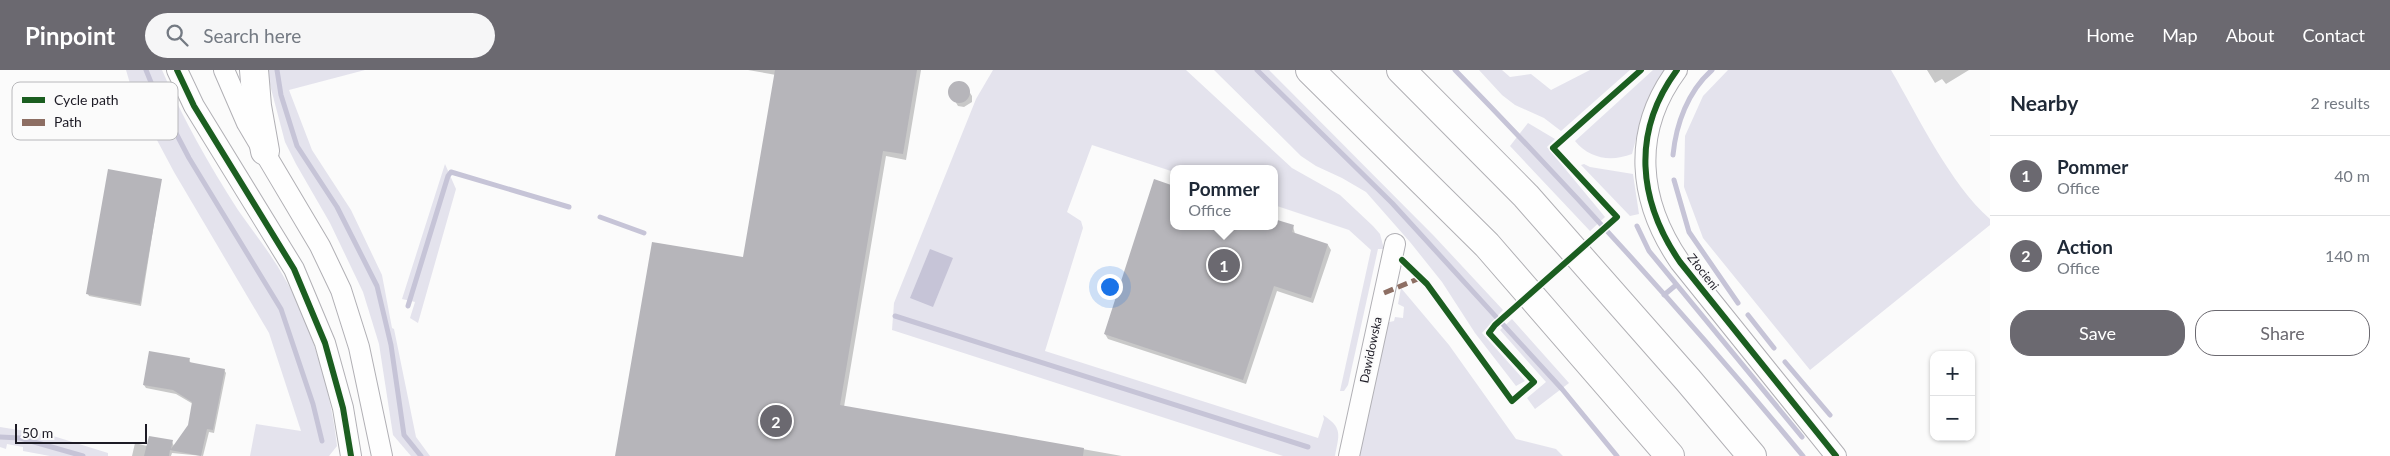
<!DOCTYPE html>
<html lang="en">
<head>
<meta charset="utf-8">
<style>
  :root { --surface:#fff; --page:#f6f6f7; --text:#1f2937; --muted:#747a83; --line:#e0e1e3; --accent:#6b6970 }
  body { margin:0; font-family:Lato,sans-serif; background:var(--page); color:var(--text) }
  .controls { position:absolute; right:15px; bottom:15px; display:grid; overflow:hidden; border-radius:10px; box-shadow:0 1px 4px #0004 }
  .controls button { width:45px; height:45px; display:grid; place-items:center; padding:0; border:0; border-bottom:1px solid var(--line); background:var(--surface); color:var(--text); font:25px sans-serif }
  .scale { position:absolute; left:15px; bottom:12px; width:132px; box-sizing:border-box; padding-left:5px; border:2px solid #1d1b25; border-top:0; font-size:14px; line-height:18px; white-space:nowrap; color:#1d1b25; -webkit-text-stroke:4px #fbfbfb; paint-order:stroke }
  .you { position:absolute; left:1109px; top:216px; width:18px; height:18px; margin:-12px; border:4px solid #fff; border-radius:50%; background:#1a73e8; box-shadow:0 0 0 8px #1a73e833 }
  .badge { display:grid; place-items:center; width:32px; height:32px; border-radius:50%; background:var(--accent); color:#fff; font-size:16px; font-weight:700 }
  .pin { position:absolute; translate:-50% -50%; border:2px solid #fff; box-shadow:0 1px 5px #0006 }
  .popup { position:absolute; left:1170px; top:95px; width:108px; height:65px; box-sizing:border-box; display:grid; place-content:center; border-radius:10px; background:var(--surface); filter:drop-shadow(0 1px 4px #0005); font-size:16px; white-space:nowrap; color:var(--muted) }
  .popup b { font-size:19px; color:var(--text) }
  .popup::after { content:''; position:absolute; left:50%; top:100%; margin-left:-10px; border:10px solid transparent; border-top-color:var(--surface) }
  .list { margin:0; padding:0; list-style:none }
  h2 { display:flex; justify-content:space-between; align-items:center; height:65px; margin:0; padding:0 20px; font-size:21px }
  h2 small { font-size:16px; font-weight:400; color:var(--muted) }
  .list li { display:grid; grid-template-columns:32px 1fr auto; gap:15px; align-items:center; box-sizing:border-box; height:80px; padding:0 20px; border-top:1px solid var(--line) }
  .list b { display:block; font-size:19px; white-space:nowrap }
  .list p { margin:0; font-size:16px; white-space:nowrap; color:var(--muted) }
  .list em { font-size:16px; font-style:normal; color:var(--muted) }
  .actions { display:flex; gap:10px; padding:15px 20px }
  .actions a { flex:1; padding:11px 0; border:1px solid var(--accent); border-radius:20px; text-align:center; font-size:18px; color:var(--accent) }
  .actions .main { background:var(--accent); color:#fff }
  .icon { flex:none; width:28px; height:28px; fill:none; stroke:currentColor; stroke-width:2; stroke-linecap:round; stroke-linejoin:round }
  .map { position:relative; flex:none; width:1990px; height:386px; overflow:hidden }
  header { display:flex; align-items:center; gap:30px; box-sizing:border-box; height:70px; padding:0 25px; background:var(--accent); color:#fff }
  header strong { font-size:24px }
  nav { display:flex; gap:28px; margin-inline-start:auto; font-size:18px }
  .search { width:350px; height:45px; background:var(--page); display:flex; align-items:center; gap:12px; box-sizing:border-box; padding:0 18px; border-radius:28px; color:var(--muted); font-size:19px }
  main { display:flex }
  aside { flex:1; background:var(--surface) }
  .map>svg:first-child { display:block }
  .green { fill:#e4e3ed }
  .water { fill:#c6c4d7 }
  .shadow { fill:#0003 }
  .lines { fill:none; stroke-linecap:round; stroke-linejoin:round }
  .stream { stroke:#c6c4d7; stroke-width:5 }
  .building { fill:#b6b5ba }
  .minor-casing { stroke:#b1b0b5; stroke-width:22 }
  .highway-casing { stroke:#b1b0b5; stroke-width:30 }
  .minor { stroke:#fefefe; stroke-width:20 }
  .highway { stroke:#fefefe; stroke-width:28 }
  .quiet { stroke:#8d6e63; stroke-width:5; stroke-dasharray:10 5; stroke-linecap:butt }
  .cycleway-casing { stroke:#fbfbfb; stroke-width:9 }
  .cycleway { stroke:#1b5e20; stroke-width:6 }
  .labels { text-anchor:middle; stroke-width:4; stroke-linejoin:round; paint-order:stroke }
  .street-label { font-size:12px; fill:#1d1b25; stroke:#fbfbfb }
  .key { fill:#fbfbfb; stroke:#b8b8bb; stroke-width:1 }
  .key-label { font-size:14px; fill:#1d1b25 }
</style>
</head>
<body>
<header>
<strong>Pinpoint</strong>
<div class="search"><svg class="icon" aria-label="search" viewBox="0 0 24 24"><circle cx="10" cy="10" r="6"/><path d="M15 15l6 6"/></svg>Search here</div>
<nav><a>Home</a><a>Map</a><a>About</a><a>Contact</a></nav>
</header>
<main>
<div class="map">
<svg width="1990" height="386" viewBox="0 0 1990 386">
  <rect width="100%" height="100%" fill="#fbfbfb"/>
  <path class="green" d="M 126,0 L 162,0 C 183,49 209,95 238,140 C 254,163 272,185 285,209 C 311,253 332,325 337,376 L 329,386 L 250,386 L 256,354 L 301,361 L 269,263 L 174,102 L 134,27 Z
    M 268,0 L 365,0 L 289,20 L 312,80 L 351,140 L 382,205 L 392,258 L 394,259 L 416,367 L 430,386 L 411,386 L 393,365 L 379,274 L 363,222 L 330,153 L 296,94 L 285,72 L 269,11 Z
    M 993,0 L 1186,0 L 1292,98 L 1340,125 L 1373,156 L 1380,164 L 1384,179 L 1378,179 L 1348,315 L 1344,321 L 1340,321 L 1371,180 L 1349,160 L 1274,135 L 1274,99 L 1174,99 L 1174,102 L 1092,75 L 1067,142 L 1081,151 L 1083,158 L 1045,281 L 1318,368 L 1324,349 L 1323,345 C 1343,358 1339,364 1335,386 L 1283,386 L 892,260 L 894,233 L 976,29 Z
    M 1214,0 L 1269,0 L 1434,166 L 1503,240 L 1482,263 L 1525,311 L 1516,316 L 1475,263 L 1442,212 L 1410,172 L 1366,122 L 1342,108 L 1316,96 L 1301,86 Z
    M 1479,0 L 1502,0 L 1510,7 L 1531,4 L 1551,20 L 1590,0 L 1630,0 L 1561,61 L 1544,48 L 1515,35 L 1502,25 Z
    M 1653,0 L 1665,0 L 1641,50 L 1632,84 C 1611,92 1590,89 1575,71 Z
    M 1728,0 L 1891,0 C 1918,46 1950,114 1990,149 L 1990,155 L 1810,300 L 1703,168 L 1684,117 L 1685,66 L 1703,26 Z
    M 1528,53 L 1555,69 L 1547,77 L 1605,147 L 1590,161 L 1510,76 Z
    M 445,94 L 456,119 L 418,253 L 410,248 L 415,232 L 402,229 Z
    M 1584,94 L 1590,97 L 1633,104 L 1639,144 L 1630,146 L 1581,95 Z
    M 1401,218 L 1449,275 L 1516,369 L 1556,379 L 1563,386 L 1357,386 L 1385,253 L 1394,251 L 1395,247 L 1403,248 L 1404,237 L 1398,234 Z
    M 1512,249 L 1569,313 L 1535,339 L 1527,328 L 1546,312 L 1500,260 Z
    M 0,357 L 50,365 L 108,383 L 108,386 L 50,386 L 23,381 L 23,377 L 7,374 L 6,379 L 0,377 Z"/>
  <path class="water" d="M 930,179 L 953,188 L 933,237 L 910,228 Z"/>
  <path class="shadow" d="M 748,0 L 921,0 L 906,90 L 886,86 L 844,337 L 1122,386 L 616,386 L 744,189 L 776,5 Z
    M 1927,0 L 1969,0 L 1946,14 L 1942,9 L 1935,13 Z
    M 956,12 L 963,12 L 972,26 L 972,32 L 964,37 L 958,36 L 950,23 L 951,17 Z
    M 161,110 L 141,236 L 89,226 L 88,224 Z
    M 1174,117 L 1174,156 L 1274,156 L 1274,150 L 1293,156 L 1295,164 L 1328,175 L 1331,180 L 1313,233 L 1277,221 L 1246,314 L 1108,269 L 1105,264 Z
    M 189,289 L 191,294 L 224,300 L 226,303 L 214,363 L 209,362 L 203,386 L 172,383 L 171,386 L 132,386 L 135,373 L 147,376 L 172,372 L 174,376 L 189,355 L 193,334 L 176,324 L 146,318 L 144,315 Z"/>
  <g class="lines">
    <path class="stream" d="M 146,0 L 157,27 L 189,88 L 281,239 L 313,334 L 322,371
      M 277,0 L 281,25 L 297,76 L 337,137 L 377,216 L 391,275 L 404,365 L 421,386
      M 1257,0 L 1392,133 L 1562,319 L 1617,386
      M 1455,0 C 1576,124 1693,253 1803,386
      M 1673,85 C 1676,54 1688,21 1712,0
      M 1674,110 L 1689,162 L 1738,233
      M 600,147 L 644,163
      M 1637,156 L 1649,181 L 1802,367
      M 1664,225 L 1676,215
      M 408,236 L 448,106 L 451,102 L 569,137
      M 1748,245 L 1774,278
      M 895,246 L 1308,377
      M 1785,292 L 1830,345
      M 0,367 L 20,368 L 83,386"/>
  </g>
  <path class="building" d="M 775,0 L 917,0 L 903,84 L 883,81 L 840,335 L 1084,378 L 1083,386 L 615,386 L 652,172 L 743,187 Z
    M948 22a11 11 0 1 1 22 0a11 11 0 1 1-22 0Z
    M 108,99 L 162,109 L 140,234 L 86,224 Z
    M 1154,109 L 1174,116 L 1174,156 L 1274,156 L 1274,149 L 1294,155 L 1292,162 L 1328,174 L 1311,228 L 1274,216 L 1243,310 L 1104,264 Z
    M 149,281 L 190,288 L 189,292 L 225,299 L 213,360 L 207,359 L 201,386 L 170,380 L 169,386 L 144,386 L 149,366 L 173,370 L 171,379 L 188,355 L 192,332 L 173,320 L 143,315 Z"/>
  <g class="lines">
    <g class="minor-casing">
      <path id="minor" d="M 177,0 L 194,36 L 294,199 L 325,273 L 343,338 L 351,386
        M 224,0 L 247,53 L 320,176 L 341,220 L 359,277 L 382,386
        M 1677,0 C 1631,62 1638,131 1680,192 L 1836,386
        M 1349,386 L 1395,174"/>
    </g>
    <g class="highway-casing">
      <path id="highway" d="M 254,0 L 257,36 L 265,81
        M 1310,0 L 1487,175 L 1670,386
        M 1401,0 L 1526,126 L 1688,310 L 1752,386"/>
    </g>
    <use href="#minor" class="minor"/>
    <use href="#highway" class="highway"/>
    <path class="quiet" d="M 1384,223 L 1420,208"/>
    <g class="cycleway-casing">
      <path id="cycleway" d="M 177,0 L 194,36 L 294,199 L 325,273 L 343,338 L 351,386
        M 1677,0 C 1631,62 1638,131 1680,192 L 1836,386
        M 1402,190 L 1427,214 L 1512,331 L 1534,312 L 1489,263 L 1495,255 L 1617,147 L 1553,78 L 1641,0"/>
    </g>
    <use href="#cycleway" class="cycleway"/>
  </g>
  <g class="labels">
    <g class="street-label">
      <text transform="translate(1703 202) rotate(52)" y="4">Złocieni</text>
      <text transform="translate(1371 280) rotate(-78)" y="4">Dawidowska</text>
    </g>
  </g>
  <rect x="12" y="12" width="166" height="58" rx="8" class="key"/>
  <rect x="22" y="27" width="23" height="6" fill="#1b5e20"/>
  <rect x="22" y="49" width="23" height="7" fill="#8d6e63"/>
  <g class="key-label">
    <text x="54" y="35">Cycle path</text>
    <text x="54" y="57">Path</text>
  </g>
</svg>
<div class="controls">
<button>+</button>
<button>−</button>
</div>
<div class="scale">50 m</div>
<div class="you"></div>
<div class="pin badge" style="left:1224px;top:195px">1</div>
<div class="popup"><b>Pommer</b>Office</div>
<div class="pin badge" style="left:776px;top:351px">2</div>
</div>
<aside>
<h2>Nearby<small>2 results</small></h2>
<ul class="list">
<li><span class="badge">1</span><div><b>Pommer</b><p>Office</p></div><em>40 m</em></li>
<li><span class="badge">2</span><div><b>Action</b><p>Office</p></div><em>140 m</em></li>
</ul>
<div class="actions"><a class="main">Save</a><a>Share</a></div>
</aside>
</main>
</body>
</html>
